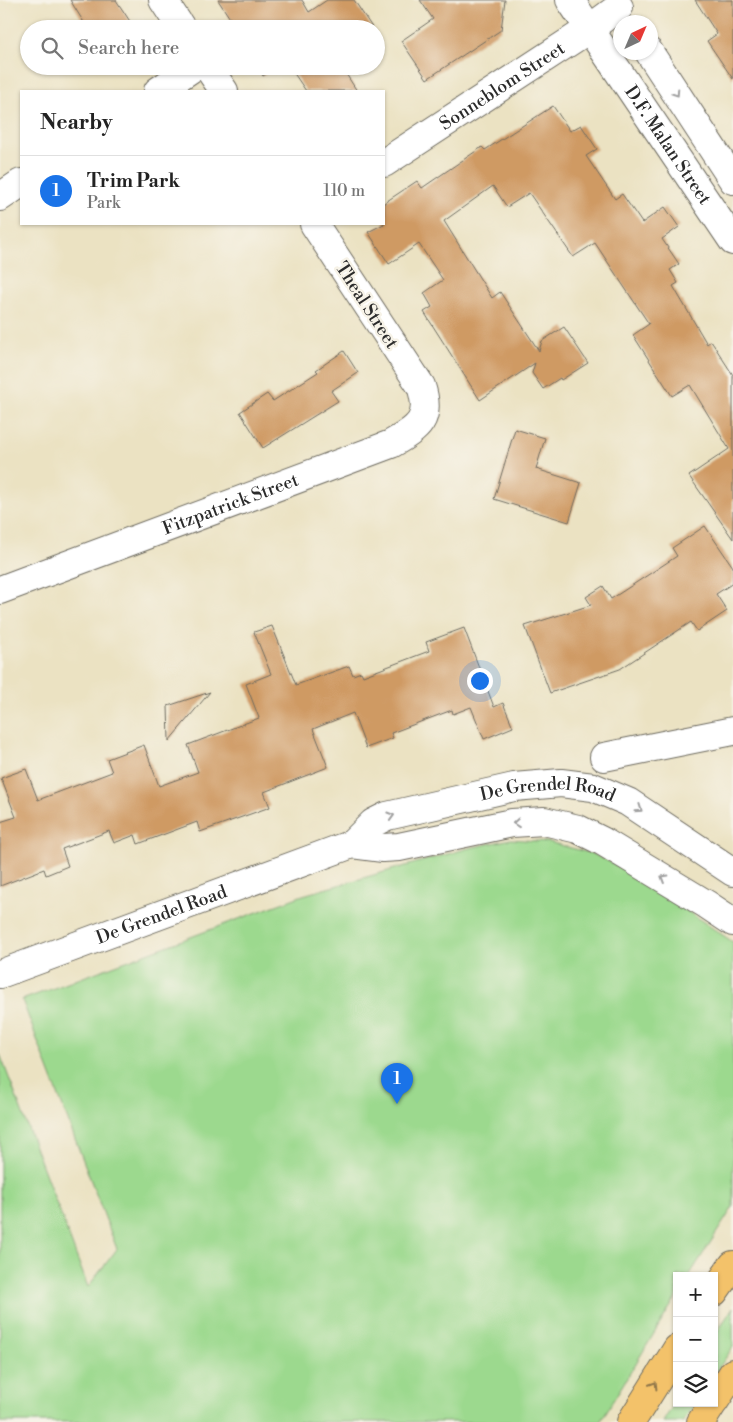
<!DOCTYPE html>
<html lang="en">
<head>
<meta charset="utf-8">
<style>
  :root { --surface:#fff; --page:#f2f2f2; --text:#222; --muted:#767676; --line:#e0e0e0; --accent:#1a73e8 }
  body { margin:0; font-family:"Libre Bodoni",serif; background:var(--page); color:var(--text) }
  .controls { position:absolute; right:15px; bottom:15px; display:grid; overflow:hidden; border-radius:0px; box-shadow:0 1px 4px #0004 }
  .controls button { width:45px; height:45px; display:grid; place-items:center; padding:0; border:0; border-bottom:1px solid var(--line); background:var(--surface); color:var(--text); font:25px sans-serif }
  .compass { position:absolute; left:613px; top:15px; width:45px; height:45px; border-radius:50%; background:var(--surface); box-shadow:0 1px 4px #0004; rotate:44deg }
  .you { position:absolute; left:479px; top:680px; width:18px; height:18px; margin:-12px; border:4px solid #fff; border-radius:50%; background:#1a73e8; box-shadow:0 0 0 8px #1a73e833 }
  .badge { display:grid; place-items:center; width:32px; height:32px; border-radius:50%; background:var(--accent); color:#fff; font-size:16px; font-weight:700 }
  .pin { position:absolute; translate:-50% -41px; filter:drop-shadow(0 1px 2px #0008) }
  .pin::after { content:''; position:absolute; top:26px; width:18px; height:15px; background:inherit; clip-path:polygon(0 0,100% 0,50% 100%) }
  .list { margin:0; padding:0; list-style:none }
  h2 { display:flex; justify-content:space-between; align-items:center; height:65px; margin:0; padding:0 20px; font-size:21px }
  h2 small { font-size:16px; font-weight:400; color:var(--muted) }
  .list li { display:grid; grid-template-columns:32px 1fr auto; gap:15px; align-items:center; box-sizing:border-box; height:70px; padding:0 20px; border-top:1px solid var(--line) }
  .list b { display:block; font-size:19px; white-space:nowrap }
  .list p { margin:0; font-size:16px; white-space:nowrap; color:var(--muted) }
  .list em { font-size:16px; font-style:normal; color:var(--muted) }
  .icon { flex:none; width:28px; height:28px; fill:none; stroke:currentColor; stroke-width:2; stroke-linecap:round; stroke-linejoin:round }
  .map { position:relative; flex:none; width:733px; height:1422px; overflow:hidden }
  .search { position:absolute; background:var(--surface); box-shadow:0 1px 4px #0004; left:20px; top:20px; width:365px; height:55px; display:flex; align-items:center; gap:12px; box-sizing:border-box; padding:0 18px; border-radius:28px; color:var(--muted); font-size:19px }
  .panel { position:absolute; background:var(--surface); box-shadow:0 1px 4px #0004; left:20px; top:90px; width:365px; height:135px; border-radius:0px }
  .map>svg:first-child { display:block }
  .green { fill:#9cd98e; stroke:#64825c }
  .building { fill:#cf9a64 }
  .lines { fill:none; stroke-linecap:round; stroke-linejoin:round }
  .street-casing { stroke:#6e6b60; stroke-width:30 }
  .primary-casing { stroke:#6e6b60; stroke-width:30 }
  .street { stroke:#fff; stroke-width:28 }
  .primary { stroke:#f3c26a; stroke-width:28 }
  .oneway { stroke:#a0a0a0 }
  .oneway2 { stroke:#8f764a }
  .labels { text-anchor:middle; stroke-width:5; stroke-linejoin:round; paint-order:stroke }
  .street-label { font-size:18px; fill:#2b2b2b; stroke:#f7f3e8 }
</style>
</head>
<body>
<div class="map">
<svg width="733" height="1422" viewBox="0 0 733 1422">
  <rect width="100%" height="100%" fill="#f7f3e8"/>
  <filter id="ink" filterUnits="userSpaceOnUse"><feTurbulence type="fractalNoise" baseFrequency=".02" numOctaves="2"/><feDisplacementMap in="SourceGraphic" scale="10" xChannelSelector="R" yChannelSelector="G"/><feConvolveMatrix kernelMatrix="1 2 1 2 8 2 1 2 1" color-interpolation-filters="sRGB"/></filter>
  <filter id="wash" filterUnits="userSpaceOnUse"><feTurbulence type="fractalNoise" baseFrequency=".0096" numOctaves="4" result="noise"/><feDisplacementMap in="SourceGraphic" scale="20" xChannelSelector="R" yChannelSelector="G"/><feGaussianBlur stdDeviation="1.12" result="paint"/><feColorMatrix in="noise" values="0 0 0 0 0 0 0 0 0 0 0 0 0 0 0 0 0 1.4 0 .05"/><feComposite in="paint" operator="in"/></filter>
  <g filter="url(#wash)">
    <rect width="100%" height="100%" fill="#ebe2c2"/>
    <path class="green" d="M 511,839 L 549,842 L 593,854 L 628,871 L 733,942 L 733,1207 L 689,1276 L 677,1276 L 677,1296 L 600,1422 L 0,1422 L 0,1054 L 88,1287 L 117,1249 L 22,1000 L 303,895 L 469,848 Z
      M 733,1307 L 733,1347 L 714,1375 L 714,1337 Z
      M 677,1399 L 677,1403 L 695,1403 L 683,1422 L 663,1422 Z"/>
    <g id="blocks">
      <path class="building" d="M 70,0 L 116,0 L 135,29 L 88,29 Z
        M 218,0 L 302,0 L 309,12 L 327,0 L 354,0 L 373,29 L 237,29 Z
        M 420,0 L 505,0 L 501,30 L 427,79 L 401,41 L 433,19 Z
        M 695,0 L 733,0 L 733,79 L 707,41 L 717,34 Z
        M 257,66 L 277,66 L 263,76 Z
        M 289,66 L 341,66 L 357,91 L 306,91 Z
        M 553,106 L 570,131 L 581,125 L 597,149 L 586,156 L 615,199 L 622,194 L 642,223 L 665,207 L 679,227 L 662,239 L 679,264 L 670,270 L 678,283 L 673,286 L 707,344 L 711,341 L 733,375 L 733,539 L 689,476 L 729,449 L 690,385 L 672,396 L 633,335 L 649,324 L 595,243 L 573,257 L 529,193 L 507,207 L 493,186 L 444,221 L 492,298 L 500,292 L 539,351 L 542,341 L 564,327 L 588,363 L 561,380 L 560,378 L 543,389 L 532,373 L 535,363 L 480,400 L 424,312 L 432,307 L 424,293 L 443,280 L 419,244 L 389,264 L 368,232 L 384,224 L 384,203 L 417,181 L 422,188 L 482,147 L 485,150 Z
        M 344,351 L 358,373 L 331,391 L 338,401 L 263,448 L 240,412 L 267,394 L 273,401 L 318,372 L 316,370 Z
        M 515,429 L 545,438 L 536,469 L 581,483 L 569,522 L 494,499 Z
        M 705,526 L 733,567 L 733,583 L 716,594 L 727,611 L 697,631 L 691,622 L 620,669 L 550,693 L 525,626 L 591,605 L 586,597 L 603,586 L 611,599 L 677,556 L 672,548 Z
        M 272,626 L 296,685 L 349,666 L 353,675 L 361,672 L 363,676 L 429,651 L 426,642 L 464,628 L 494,707 L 503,703 L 513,727 L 484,739 L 471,707 L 453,714 L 452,710 L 391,733 L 393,738 L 366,748 L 353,713 L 313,729 L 328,767 L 264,792 L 270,807 L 200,832 L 197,822 L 138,844 L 135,835 L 114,843 L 109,831 L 62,849 L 68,866 L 46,875 L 44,869 L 0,886 L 0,822 L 16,817 L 1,778 L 26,769 L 38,800 L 112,772 L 107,759 L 144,745 L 159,786 L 198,772 L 188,745 L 259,718 L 246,684 L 271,674 L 254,632 Z
        M 210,692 L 169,741 L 168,706 Z"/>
    </g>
  </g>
  <g filter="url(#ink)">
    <use href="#blocks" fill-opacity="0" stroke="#6e6b60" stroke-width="1"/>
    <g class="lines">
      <g class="street-casing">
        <g id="street">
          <path d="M 163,0 L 182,29"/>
          <path id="s1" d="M 570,0 L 733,241"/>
          <path d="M 649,52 L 733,180"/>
          <path d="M 207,66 L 224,91"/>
          <path d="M 158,91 L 195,66"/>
          <path id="s2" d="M 384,163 L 589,29 L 619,7"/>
          <path d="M 0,197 L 21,183"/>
          <path id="s3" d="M 0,590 L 391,444 C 419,428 432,419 421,386 L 314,224"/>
          <path d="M 604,757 L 733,731"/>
          <path d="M 352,844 L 383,848 L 399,847 L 512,823 L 544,821 L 578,829 L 602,841 L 706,904 L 733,922"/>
          <path id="s4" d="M 0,974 L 352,844 L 373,823 L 387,816 L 514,787 L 561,783 L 593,787 L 628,802 L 733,872"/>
        </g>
      </g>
      <g class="primary-casing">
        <path id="primary" d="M 714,1292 L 733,1265
          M 714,1402 L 733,1373
          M 631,1422 L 677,1349
          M 701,1422 L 713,1403"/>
      </g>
      <use href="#street" class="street"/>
      <use href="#primary" class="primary"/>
    </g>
    <defs><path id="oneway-chevron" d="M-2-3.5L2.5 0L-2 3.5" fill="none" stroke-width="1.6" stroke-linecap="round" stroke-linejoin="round" transform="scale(1.25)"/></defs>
    <g class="oneway">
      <use href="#oneway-chevron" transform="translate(676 93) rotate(57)"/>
      <use href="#oneway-chevron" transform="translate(639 809) rotate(34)"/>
      <use href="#oneway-chevron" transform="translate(391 816) rotate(-17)"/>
      <use href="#oneway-chevron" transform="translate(516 823) rotate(175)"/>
      <use href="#oneway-chevron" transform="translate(664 878) rotate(-149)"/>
    </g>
    <use class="oneway2" href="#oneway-chevron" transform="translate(654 1385) rotate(-58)"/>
  </g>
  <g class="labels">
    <g class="street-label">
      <text dy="6" stroke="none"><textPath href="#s2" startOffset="141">Sonneblom Street</textPath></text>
      <text dy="6" stroke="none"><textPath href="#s1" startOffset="175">D.F. Malan Street</textPath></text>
      <text transform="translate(367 305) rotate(57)" y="6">Theal Street</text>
      <text dy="6" stroke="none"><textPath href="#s3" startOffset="246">Fitzpatrick Street</textPath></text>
      <text dy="6" stroke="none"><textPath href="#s4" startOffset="585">De Grendel Road</textPath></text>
      <text dy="6" stroke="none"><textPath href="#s4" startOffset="172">De Grendel Road</textPath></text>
    </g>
  </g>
</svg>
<div class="controls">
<button>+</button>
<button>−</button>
<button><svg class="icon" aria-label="layers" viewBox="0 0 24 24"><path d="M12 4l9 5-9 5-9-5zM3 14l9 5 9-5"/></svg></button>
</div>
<svg class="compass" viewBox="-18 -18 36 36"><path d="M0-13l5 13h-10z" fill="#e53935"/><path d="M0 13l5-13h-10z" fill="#767676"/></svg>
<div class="you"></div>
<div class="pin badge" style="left:397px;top:1104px">1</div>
<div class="search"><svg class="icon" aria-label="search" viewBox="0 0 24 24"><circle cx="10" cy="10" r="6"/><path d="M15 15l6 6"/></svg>Search here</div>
<section class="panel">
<h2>Nearby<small></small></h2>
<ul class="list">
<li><span class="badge">1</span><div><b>Trim Park</b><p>Park</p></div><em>110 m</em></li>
</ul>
</section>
</div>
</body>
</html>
